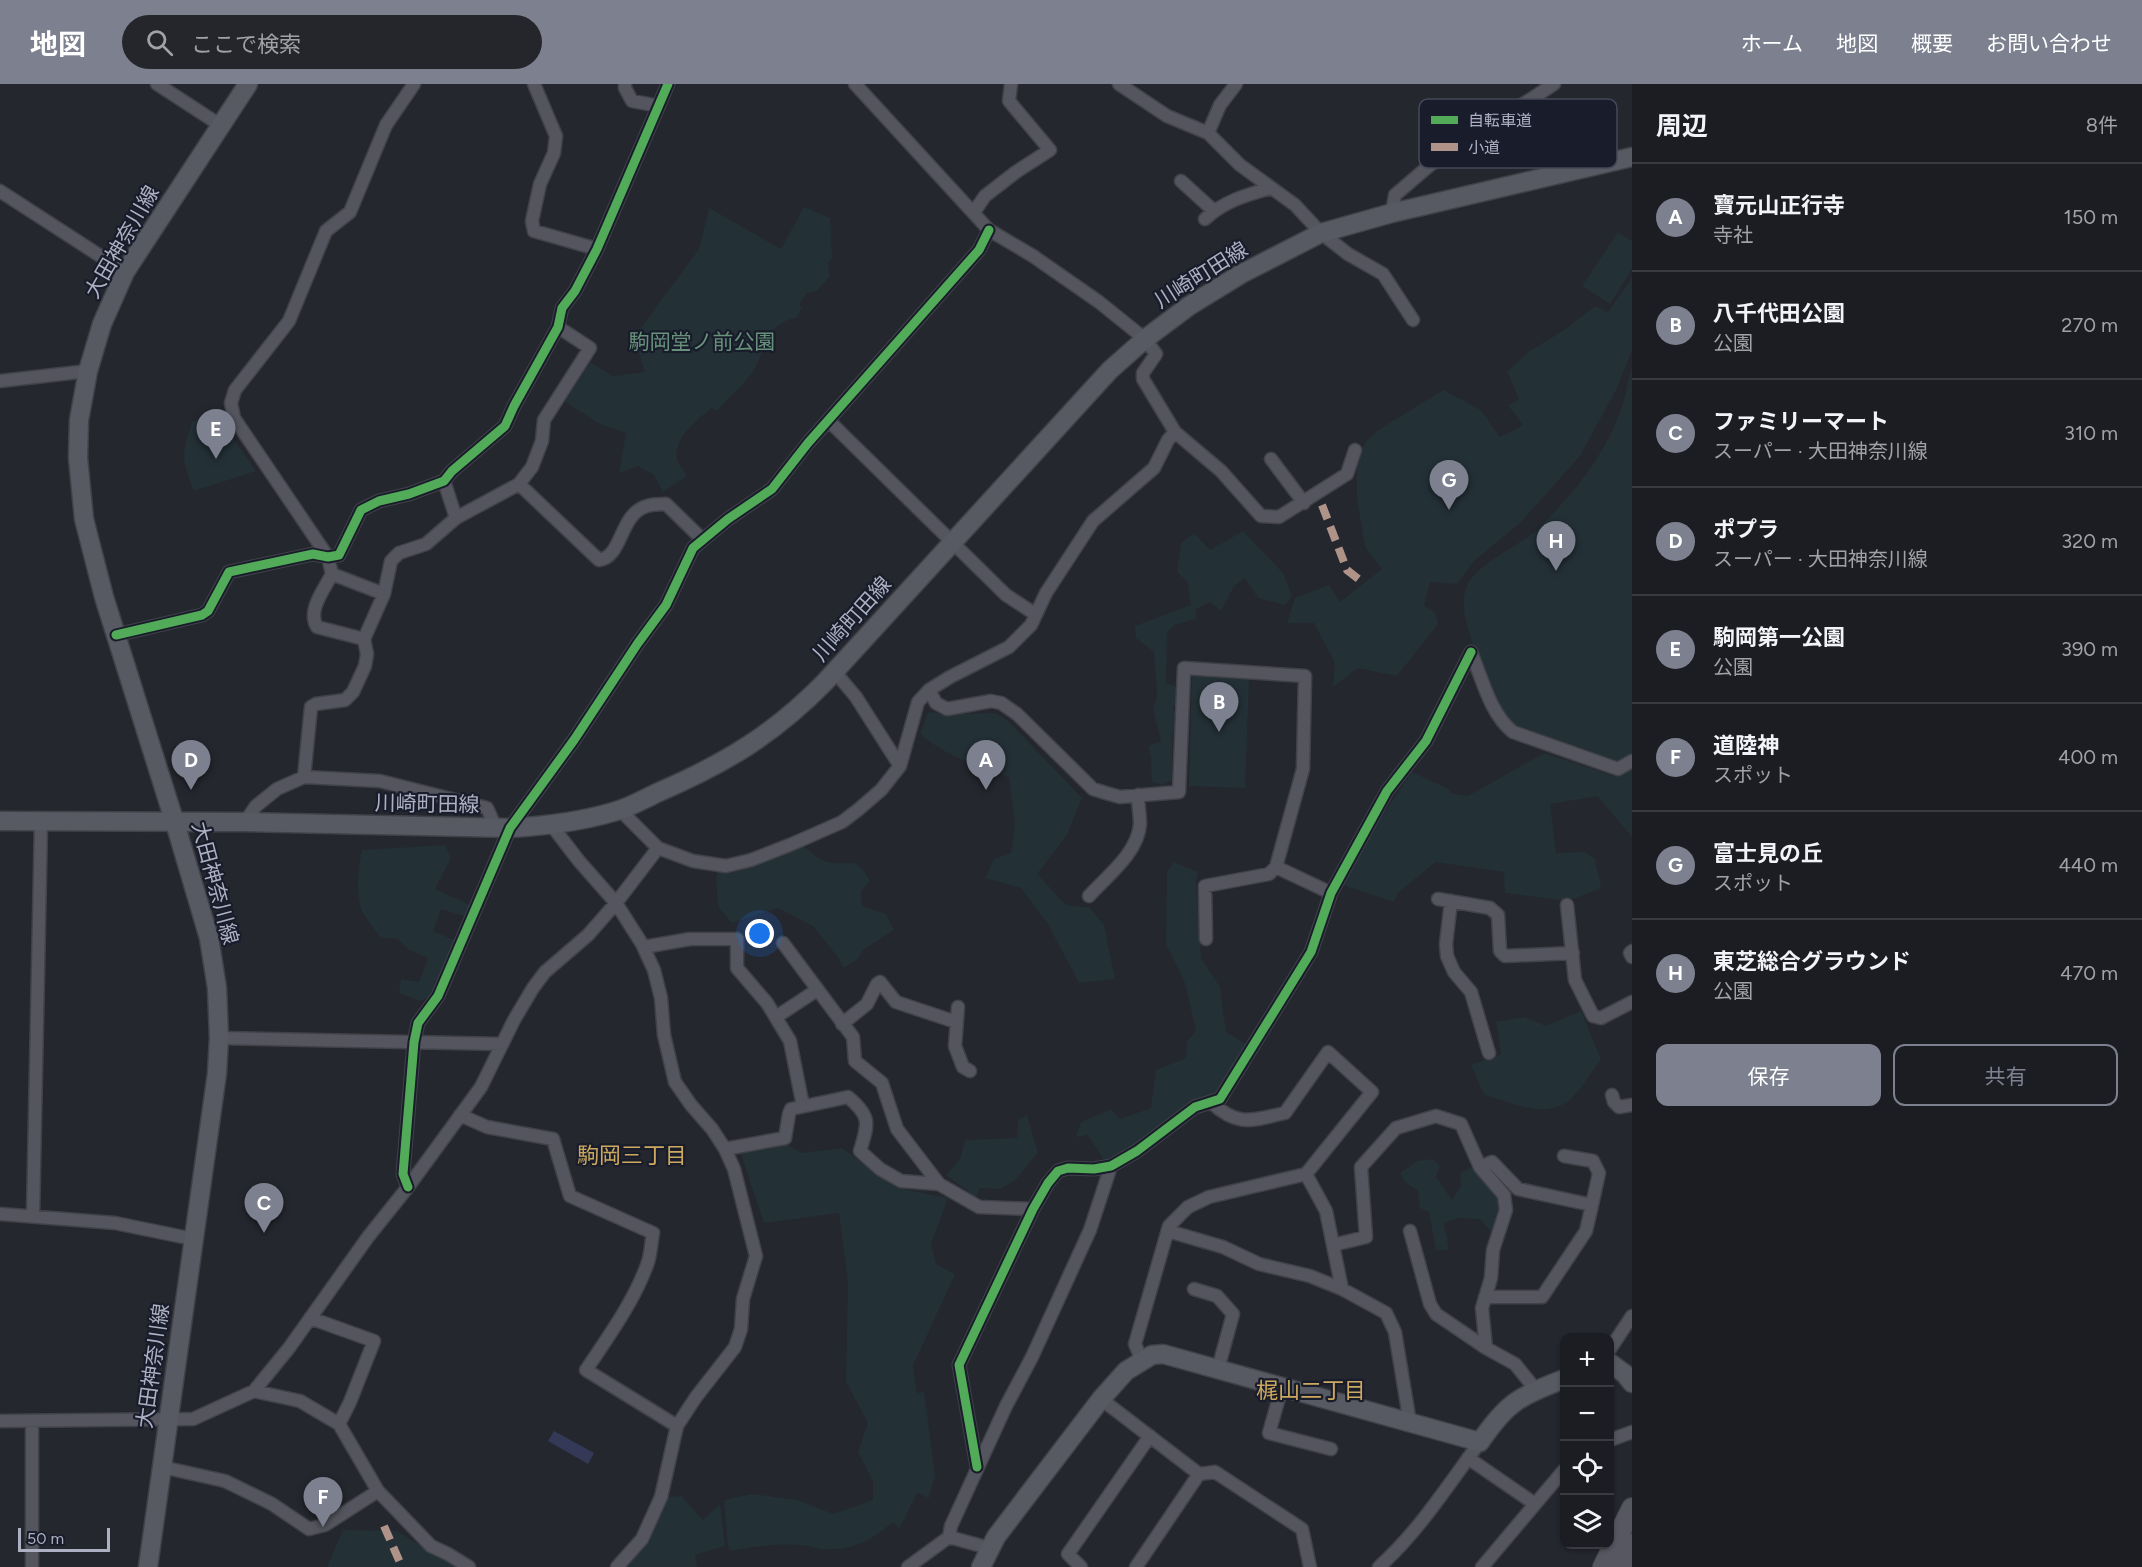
<!DOCTYPE html>
<html lang="ja">
<head>
<meta charset="utf-8">
<style>
  :root { --surface:#1c1d23; --page:#25262b; --text:#f1f3f6; --muted:#a0a2a6; --line:#3a3b41; --accent:#7d808f }
  body { margin:0; font-family:Figtree,"Noto Sans JP",sans-serif; background:var(--page); color:var(--text) }
  .controls { position:absolute; right:18px; bottom:18px; display:grid; overflow:hidden; border-radius:12px; box-shadow:0 2px 4px #0004 }
  .controls button { width:54px; height:54px; display:grid; place-items:center; padding:0; border:0; border-bottom:2px solid var(--line); background:var(--surface); color:var(--text); font:30px sans-serif }
  .scale { position:absolute; left:18px; bottom:15px; width:92px; box-sizing:border-box; padding-left:6px; border:3px solid #adb0c2; border-top:0; font-size:16px; line-height:21px; white-space:nowrap; color:#adb0c2; -webkit-text-stroke:4px #191c2a; paint-order:stroke }
  .you { position:absolute; left:760px; top:850px; width:21px; height:21px; margin:-15px; border:4px solid #fff; border-radius:50%; background:#1a73e8; box-shadow:0 0 0 9px #1a73e833 }
  .badge { display:grid; place-items:center; width:39px; height:39px; border-radius:50%; background:var(--accent); color:#fff; font-size:20px; font-weight:700 }
  .pin { position:absolute; translate:-50% -50px; filter:drop-shadow(0 2px 3px #0008) }
  .pin::after { content:''; position:absolute; top:32px; width:21px; height:18px; background:inherit; clip-path:polygon(0 0,100% 0,50% 100%) }
  .list { margin:0; padding:0; list-style:none }
  h2 { display:flex; justify-content:space-between; align-items:center; height:78px; margin:0; padding:0 24px; font-size:26px }
  h2 small { font-size:20px; font-weight:400; color:var(--muted) }
  .list li { display:grid; grid-template-columns:39px 1fr auto; gap:18px; align-items:center; box-sizing:border-box; height:108px; padding:0 24px; border-top:2px solid var(--line) }
  .list b { display:block; font-size:22px; white-space:nowrap }
  .list p { margin:0; font-size:20px; white-space:nowrap; color:var(--muted) }
  .list em { font-size:20px; font-style:normal; color:var(--muted) }
  .actions { display:flex; gap:12px; padding:18px 24px }
  .actions a { flex:1; padding:14px 0; border:2px solid var(--accent); border-radius:12px; text-align:center; font-size:21px; color:var(--accent) }
  .actions .main { background:var(--accent); color:#fff }
  .icon { flex:none; width:33px; height:33px; fill:none; stroke:currentColor; stroke-width:2; stroke-linecap:round; stroke-linejoin:round }
  .map { position:relative; flex:none; width:1632px; height:1483px; overflow:hidden }
  header { display:flex; align-items:center; gap:36px; box-sizing:border-box; height:84px; padding:0 30px; background:var(--accent); color:#fff }
  header strong { font-size:28px }
  nav { display:flex; gap:33px; margin-inline-start:auto; font-size:21px }
  .search { width:420px; height:54px; background:var(--page); display:flex; align-items:center; gap:15px; box-sizing:border-box; padding:0 21px; border-radius:33px; color:var(--muted); font-size:22px }
  main { display:flex }
  aside { flex:1; background:var(--surface) }
  .map>svg:first-child { display:block }
  .green { fill:#233036 }
  .water { fill:#343957 }
  .lines { fill:none; stroke-linecap:round; stroke-linejoin:round }
  .street-casing { stroke:#414249; stroke-width:15 }
  .secondary-casing { stroke:#414249; stroke-width:21 }
  .primary-casing { stroke:#42444c; stroke-width:22 }
  .street { stroke:#54555e; stroke-width:12 }
  .secondary { stroke:#585a63; stroke-width:18 }
  .primary { stroke:#565760; stroke-width:20 }
  .quiet { stroke:#af9288; stroke-width:8; stroke-dasharray:15 8; stroke-linecap:butt }
  .cycleway-casing { stroke:#191c2a; stroke-width:13 }
  .cycleway { stroke:#51ab58; stroke-width:9 }
  .labels { text-anchor:middle; stroke-width:4.5; stroke-linejoin:round; paint-order:stroke }
  .street-label { font-size:21px; fill:#adb0c2; stroke:#191c2a }
  .park-label { font-size:21px; fill:#67917b; stroke:#191c2a }
  .neighbourhood-label { font-size:22px; fill:#cca95e; stroke:#191c2a }
  .key { fill:#191c2a; stroke:#454858; stroke-width:1.5 }
  .key-label { font-size:16px; fill:#adb0c2 }
</style>
</head>
<body>
<header>
<strong>地図</strong>
<div class="search"><svg class="icon" aria-label="search" viewBox="0 0 24 24"><circle cx="10" cy="10" r="6"/><path d="M15 15l6 6"/></svg>ここで検索</div>
<nav><a>ホーム</a><a>地図</a><a>概要</a><a>お問い合わせ</a></nav>
</header>
<main>
<div class="map">
<svg width="1632" height="1483" viewBox="0 0 1632 1483">
  <rect width="100%" height="100%" fill="#25272f"/>
  <path class="green" d="M 804,123 L 830,134 L 832,173 L 828,180 L 830,192 L 817,207 L 807,209 L 799,221 L 802,224 L 796,234 C 765,239 767,267 752,289 C 742,303 728,314 717,327 L 712,324 C 698,335 673,354 677,375 C 678,380 684,387 687,392 L 663,408 L 654,391 L 638,382 L 619,389 L 626,349 L 600,340 L 565,318 L 590,278 L 614,293 L 615,292 L 645,288 L 634,253 L 699,165 L 709,124 L 781,165 Z
    M 1618,148 L 1632,157 L 1632,185 L 1610,220 L 1582,202 Z
    M 1632,194 L 1632,266 L 1617,304 L 1580,372 L 1520,439 L 1473,478 L 1457,500 L 1430,498 L 1424,522 L 1435,528 L 1438,540 L 1397,592 L 1358,584 L 1333,603 L 1335,579 L 1314,539 L 1287,539 L 1295,514 L 1329,501 L 1340,518 L 1382,485 L 1365,463 L 1357,415 L 1357,373 L 1366,358 L 1377,347 L 1443,306 L 1481,326 L 1500,353 L 1523,341 L 1508,321 L 1519,315 L 1507,288 L 1528,268 L 1564,246 L 1595,222 L 1608,228 Z
    M 1632,284 L 1632,672 L 1615,681 L 1511,643 L 1502,632 C 1490,602 1457,538 1465,507 C 1471,482 1518,463 1537,446 C 1574,409 1607,370 1623,319 C 1627,308 1627,296 1632,284 Z
    M 215,328 L 256,387 L 194,407 C 181,375 181,370 192,338 Z
    M 1243,447 L 1283,489 L 1292,512 L 1285,521 L 1258,514 L 1245,494 L 1234,502 L 1221,527 L 1210,518 L 1196,525 L 1196,535 L 1174,541 L 1167,549 L 1166,599 L 1175,602 L 1179,613 L 1173,624 L 1175,630 L 1172,656 L 1172,696 L 1162,701 L 1152,697 L 1151,673 L 1148,662 L 1161,657 L 1153,625 L 1157,613 L 1154,568 L 1136,554 L 1135,542 L 1191,521 L 1187,497 L 1177,488 L 1181,459 L 1194,449 L 1210,466 Z
    M 1192,592 L 1249,595 L 1245,704 L 1189,702 Z
    M 928,628 L 949,630 L 996,629 L 1009,638 L 1082,714 L 1067,751 L 1037,790 L 1066,821 L 1090,824 L 1104,841 L 1115,895 L 1079,899 L 1048,840 L 1021,804 L 985,794 L 994,775 L 1011,769 L 1015,740 L 1009,693 C 978,683 944,671 920,650 Z
    M 1544,669 L 1614,692 L 1632,682 L 1632,753 L 1597,712 L 1550,720 L 1556,769 L 1585,768 L 1595,775 L 1601,804 L 1569,817 L 1505,809 L 1504,788 L 1435,778 L 1398,809 L 1394,818 L 1343,801 L 1368,753 L 1412,688 L 1451,706 L 1449,709 L 1468,712 Z
    M 445,761 L 451,774 L 435,805 L 470,821 L 464,832 L 441,825 L 433,847 L 454,856 L 430,912 L 420,917 L 399,909 L 401,895 L 419,898 L 428,874 L 409,866 L 398,855 L 381,854 C 375,846 368,838 363,829 C 355,813 358,783 362,766 Z
    M 803,762 C 810,767 819,776 827,778 C 851,783 854,769 870,797 L 861,807 L 862,822 L 886,830 L 894,846 L 863,866 L 858,875 L 844,884 L 837,872 L 813,842 L 778,824 L 731,839 L 718,822 L 716,795 L 718,785 L 729,787 Z
    M 1174,778 L 1198,788 L 1196,798 L 1201,874 L 1220,903 L 1226,948 L 1248,961 L 1220,1008 L 1125,1067 L 1104,1076 L 1088,1051 L 1076,1053 L 1081,1038 L 1111,1025 L 1120,1035 L 1151,1024 L 1156,986 L 1186,974 L 1187,957 L 1196,947 L 1185,899 L 1166,860 L 1167,788 Z
    M 1581,927 L 1601,975 C 1592,987 1583,1002 1573,1013 C 1548,1038 1512,1018 1484,1011 L 1471,981 L 1501,970 L 1496,938 L 1524,933 L 1546,942 Z
    M 1027,1031 L 1038,1069 L 1014,1097 L 1001,1105 L 980,1104 L 976,1113 L 946,1091 L 960,1075 L 965,1056 L 1017,1054 L 1018,1036 Z
    M 785,1059 L 801,1069 L 842,1064 L 897,1104 L 948,1114 L 931,1160 L 936,1180 L 955,1190 L 913,1282 L 917,1309 L 924,1308 L 935,1391 L 929,1414 L 917,1409 L 899,1445 L 893,1438 C 870,1457 853,1467 822,1465 C 815,1464 807,1461 799,1461 C 776,1459 753,1463 730,1467 L 728,1462 L 724,1416 L 752,1410 L 798,1416 L 833,1430 L 873,1416 L 873,1397 L 858,1368 L 868,1339 L 846,1298 L 848,1198 L 839,1129 L 764,1139 L 740,1067 Z
    M 1433,1075 L 1440,1082 L 1436,1093 L 1452,1116 L 1461,1102 L 1460,1089 L 1473,1082 C 1493,1104 1511,1117 1490,1147 L 1480,1135 L 1459,1134 L 1444,1139 L 1449,1166 L 1436,1166 L 1429,1128 L 1420,1124 L 1418,1107 L 1405,1098 L 1400,1089 L 1417,1077 Z
    M 681,1412 L 703,1436 L 720,1420 L 725,1462 L 695,1471 L 697,1483 L 625,1483 L 647,1459 L 668,1413 Z
    M 343,1446 L 397,1447 L 455,1483 L 327,1483 Z"/>
  <path class="water" d="M 554,1347 L 594,1369 L 588,1380 L 548,1357 Z"/>
  <g class="lines">
    <g class="street-casing">
      <path id="street" d="M 157,0 L 220,41
        M 534,0 L 556,52 L 554,69 L 540,100 L 532,137 L 534,147 L 597,165
        M 625,0 L 625,4 L 632,17 L 659,22
        M 855,0 L 989,146 L 1033,172 L 1099,218 L 1145,255 L 1156,270 L 1143,289 L 1143,295 L 1175,348 L 1221,387 L 1261,432 L 1279,433 L 1347,390 L 1355,366
        M 1119,0 L 1167,32 L 1208,49 L 1240,81 L 1295,121 L 1321,149 L 1348,170 L 1383,190 L 1413,236
        M 1208,49 L 1220,21 L 1236,0
        M 1181,97 L 1214,127
        M 0,107 L 125,188
        M 974,128 L 985,112 L 1016,88 L 1050,66 L 1009,17 L 1011,0
        M 1392,129 L 1395,111 L 1430,81 L 1554,0
        M 1205,135 C 1224,117 1246,111 1271,104
        M 0,297 L 88,287
        M 829,337 L 1006,511 L 1035,530
        M 1271,375 L 1304,419
        M 444,397 L 456,434
        M 519,400 L 599,476 C 623,473 619,430 647,422 C 653,420 660,420 666,420 L 702,455
        M 332,490 C 324,506 307,526 317,543 L 364,555
        M 384,510 L 332,490 L 328,473 L 234,334 L 231,319 L 235,306 L 289,237 L 326,147 L 350,128 L 386,41 L 414,0
        M 116,551 L 202,531 L 208,527 L 229,488 L 313,470 L 328,473 L 339,471 L 361,426 L 379,417 L 409,410 L 444,397 L 452,387 L 505,342 L 514,322 L 558,243 L 562,224 L 575,207 L 597,165 L 668,0
        M 1471,568 C 1482,594 1490,630 1513,648 L 1618,685 L 1632,677
        M 835,588 L 856,613 L 900,682
        M 929,606 L 936,619 L 947,625 L 991,617 L 1001,619 L 1017,630 L 1093,705 L 1106,709 L 1120,713 L 1179,708 L 1184,584 L 1305,592 L 1303,685 L 1276,783 L 1331,809
        M 304,693 L 311,623 L 316,620 L 345,616 L 353,608 L 365,582 L 367,570 L 364,555 L 384,510 L 391,477 L 399,469 L 426,460 L 456,434 L 519,400 L 532,383 L 542,357 L 544,336 L 590,264 L 558,243
        M 245,738 L 256,722 L 277,705 L 304,693 L 380,697 L 487,724 L 496,744
        M 552,742 L 579,777 L 616,819 L 642,860 L 654,886 L 661,914 L 664,951 L 675,998 L 691,1021 L 712,1045 L 725,1065 L 734,1085 L 756,1172 L 743,1215 L 741,1245 L 735,1263 L 696,1313 L 677,1342 L 661,1413 L 642,1455 L 617,1483
        M 658,764 L 693,777 L 726,782 L 751,776 L 792,760 L 842,738 L 859,725 L 881,706 L 900,682 L 918,618 L 929,606 L 950,593 L 1009,563 L 1031,541 L 1046,509 L 1093,437 L 1154,384 L 1168,356 L 1175,348
        M 1089,812 C 1107,792 1138,769 1140,740 C 1140,731 1138,721 1138,711
        M 1438,815 L 1490,824 L 1498,831 L 1500,867 L 1505,872 L 1573,869
        M 1451,817 L 1446,860 L 1447,872 L 1454,888 L 1471,908 L 1489,969
        M 1567,821 L 1575,896 L 1593,932 L 1601,934 L 1632,918
        M 1206,855 L 1205,802 L 1269,790 L 1276,783
        M 783,859 L 853,953 L 855,977 L 882,999 L 897,1045 L 939,1100
        M 644,863 L 690,855 L 737,855 L 737,884 L 767,919 L 790,957 L 803,1022
        M 1632,867 L 1630,869 L 1632,873
        M 958,923 L 955,962 L 963,983 L 970,987
        M 776,933 L 817,906
        M 842,940 L 867,920 L 877,900 L 880,898 L 896,918 L 956,938
        M 219,954 L 502,960
        M 1612,1011 L 1614,1018 L 1619,1023 L 1632,1021
        M 460,1031 L 487,1043 L 553,1055 L 570,1112 L 653,1149 C 651,1159 651,1171 647,1181 C 633,1219 608,1253 586,1286 L 677,1342
        M 725,1065 L 785,1054 L 789,1030 L 791,1025 L 848,1013 C 872,1033 868,1040 860,1067 L 880,1085 L 901,1097 L 939,1100 L 979,1123 L 1033,1125
        M 1564,1072 L 1593,1077 L 1599,1089 L 1592,1121
        M 1480,1083 L 1504,1111 L 1506,1126 L 1493,1166 L 1491,1194 L 1482,1224 L 1486,1264
        M 1306,1090 L 1326,1127 L 1342,1205 L 1386,1229 L 1395,1248 L 1410,1339
        M 408,1103 L 403,1090 L 414,958 L 418,939 L 438,912 L 510,744 L 574,656 L 638,559 L 666,521 L 693,464 L 728,435 L 772,405 L 808,359 L 979,166 L 989,146
        M 0,1130 L 115,1139 L 193,1155
        M 33,1132 L 41,738
        M 1168,1147 L 1223,1163 L 1259,1180 L 1310,1192 L 1342,1205
        M 1410,1147 L 1430,1220 L 1436,1230 L 1486,1264 L 1515,1280 L 1536,1306
        M 1333,1161 L 1366,1153 L 1361,1083 L 1396,1044 L 1436,1032 L 1461,1040 L 1480,1083 L 1492,1078 L 1518,1105 L 1592,1121 L 1586,1147 L 1542,1213 L 1485,1213
        M 1194,1205 L 1217,1212 L 1233,1230 L 1218,1285
        M 310,1234 L 374,1257 L 350,1318 L 339,1340
        M 1610,1265 L 1632,1232
        M 1142,1277 L 1135,1260 L 1169,1142 L 1188,1123 L 1209,1113 L 1306,1090 L 1372,1008 L 1328,968 L 1285,1029 C 1253,1036 1238,1044 1211,1018
        M 1282,1303 L 1269,1349 L 1331,1365
        M 254,1307 L 300,1317 L 339,1340 L 378,1407 L 431,1462 L 448,1470 L 469,1483
        M 1101,1315 L 1199,1390 L 1215,1388 L 1302,1445 L 1310,1483
        M 0,1337 L 193,1335 L 254,1307 L 289,1264 L 368,1153 L 408,1103 L 481,1003 L 514,936 L 533,904 L 545,888 L 588,851 L 616,819 L 658,764 L 620,726
        M 1610,1356 L 1632,1348
        M 1468,1374 L 1535,1420
        M 162,1383 L 225,1397 L 272,1420 L 309,1445 L 325,1441 L 378,1407
        M 977,1383 L 959,1281 L 1033,1125 L 1048,1099 L 1058,1087 L 1068,1084 L 1094,1085 L 1111,1082 L 1137,1067 L 1195,1023 L 1220,1015 L 1311,868 L 1331,809 L 1387,707 L 1426,657 L 1471,568
        M 949,1453 L 989,1464
        M 32,1483 L 32,1337
        M 908,1483 L 949,1453 L 951,1442 L 1006,1322 L 1032,1273 L 1090,1146 L 1111,1082
        M 1081,1483 L 1068,1470 L 1150,1352
        M 1136,1483 L 1199,1390
        M 1379,1483 C 1419,1447 1448,1401 1480,1358
        M 1482,1483 L 1564,1386"/>
    </g>
    <g class="secondary-casing">
      <path id="secondary" d="M 0,737 L 245,738 L 510,744 C 545,742 579,738 613,728 C 629,724 644,715 659,708 C 726,679 774,650 825,598 L 1110,286 L 1145,255 L 1189,222 L 1241,190 L 1321,149 L 1392,129 L 1632,73
        M 1610,1279 L 1625,1290 L 1632,1299
        M 148,1483 L 217,989 L 219,954 L 217,904 L 209,854 L 175,739 L 104,513 L 84,435 L 78,374 L 79,336 L 88,287 L 102,240 L 125,188 L 248,0
        M 981,1483 L 996,1453 L 1101,1315 L 1126,1287 L 1152,1271 L 1163,1270 L 1480,1358 C 1508,1317 1519,1313 1564,1295"/>
    </g>
    <g class="primary-casing">
      <path id="primary" d="M 1603,1483 L 1632,1424
        M 1621,1483 L 1632,1460"/>
    </g>
    <use href="#street" class="street"/>
    <use href="#secondary" class="secondary"/>
    <use href="#primary" class="primary"/>
    <path class="quiet" d="M 1322,421 L 1347,486 L 1361,497
      M 384,1442 L 402,1483"/>
    <g class="cycleway-casing">
      <path id="cycleway" d="M 116,551 L 202,531 L 208,527 L 229,488 L 313,470 L 328,473 L 339,471 L 361,426 L 379,417 L 409,410 L 444,397 L 452,387 L 505,342 L 514,322 L 558,243 L 562,224 L 575,207 L 597,165 L 668,0
        M 408,1103 L 403,1090 L 414,958 L 418,939 L 438,912 L 510,744 L 574,656 L 638,559 L 666,521 L 693,464 L 728,435 L 772,405 L 808,359 L 979,166 L 989,146
        M 977,1383 L 959,1281 L 1033,1125 L 1048,1099 L 1058,1087 L 1068,1084 L 1094,1085 L 1111,1082 L 1137,1067 L 1195,1023 L 1220,1015 L 1311,868 L 1331,809 L 1387,707 L 1426,657 L 1471,568"/>
    </g>
    <use href="#cycleway" class="cycleway"/>
  </g>
  <g class="labels">
    <g class="street-label">
      <text transform="translate(122 158) rotate(-60)" y="7">大田神奈川線</text>
      <text transform="translate(1201 191) rotate(-32)" y="7">川崎町田線</text>
      <text transform="translate(852 535) rotate(-48)" y="7">川崎町田線</text>
      <text transform="translate(427 720) rotate(1)" y="7">川崎町田線</text>
      <text transform="translate(215 799) rotate(75)" y="7">大田神奈川線</text>
      <text transform="translate(153 1282) rotate(-82)" y="7">大田神奈川線</text>
    </g>
    <g class="park-label">
      <text x="702" y="265">駒岡堂ノ前公園</text>
    </g>
    <g class="neighbourhood-label">
      <text x="632" y="1079">駒岡三丁目</text>
      <text x="1311" y="1314">梶山二丁目</text>
    </g>
  </g>
  <rect x="1419" y="15" width="198" height="69" rx="9" class="key"/>
  <rect x="1431" y="32" width="27" height="8" fill="#51ab58"/>
  <rect x="1431" y="59" width="27" height="8" fill="#af9288"/>
  <g class="key-label">
    <text x="1468" y="42">自転車道</text>
    <text x="1468" y="69">小道</text>
  </g>
</svg>
<div class="controls">
<button>+</button>
<button>−</button>
<button><svg class="icon" aria-label="locate" viewBox="0 0 24 24"><circle cx="12" cy="12" r="6"/><path d="M12 2v4M12 18v4M2 12h4M18 12h4"/></svg></button>
<button><svg class="icon" aria-label="layers" viewBox="0 0 24 24"><path d="M12 4l9 5-9 5-9-5zM3 14l9 5 9-5"/></svg></button>
</div>
<div class="scale">50 m</div>
<div class="you"></div>
<div class="pin badge" style="left:986px;top:706px">A</div>
<div class="pin badge" style="left:1219px;top:648px">B</div>
<div class="pin badge" style="left:264px;top:1149px">C</div>
<div class="pin badge" style="left:191px;top:706px">D</div>
<div class="pin badge" style="left:216px;top:375px">E</div>
<div class="pin badge" style="left:323px;top:1443px">F</div>
<div class="pin badge" style="left:1449px;top:426px">G</div>
<div class="pin badge" style="left:1556px;top:487px">H</div>
</div>
<aside>
<h2>周辺<small>8件</small></h2>
<ul class="list">
<li><span class="badge">A</span><div><b>寶元山正行寺</b><p>寺社</p></div><em>150 m</em></li>
<li><span class="badge">B</span><div><b>八千代田公園</b><p>公園</p></div><em>270 m</em></li>
<li><span class="badge">C</span><div><b>ファミリーマート</b><p>スーパー · 大田神奈川線</p></div><em>310 m</em></li>
<li><span class="badge">D</span><div><b>ポプラ</b><p>スーパー · 大田神奈川線</p></div><em>320 m</em></li>
<li><span class="badge">E</span><div><b>駒岡第一公園</b><p>公園</p></div><em>390 m</em></li>
<li><span class="badge">F</span><div><b>道陸神</b><p>スポット</p></div><em>400 m</em></li>
<li><span class="badge">G</span><div><b>富士見の丘</b><p>スポット</p></div><em>440 m</em></li>
<li><span class="badge">H</span><div><b>東芝総合グラウンド</b><p>公園</p></div><em>470 m</em></li>
</ul>
<div class="actions"><a class="main">保存</a><a>共有</a></div>
</aside>
</main>
</body>
</html>
